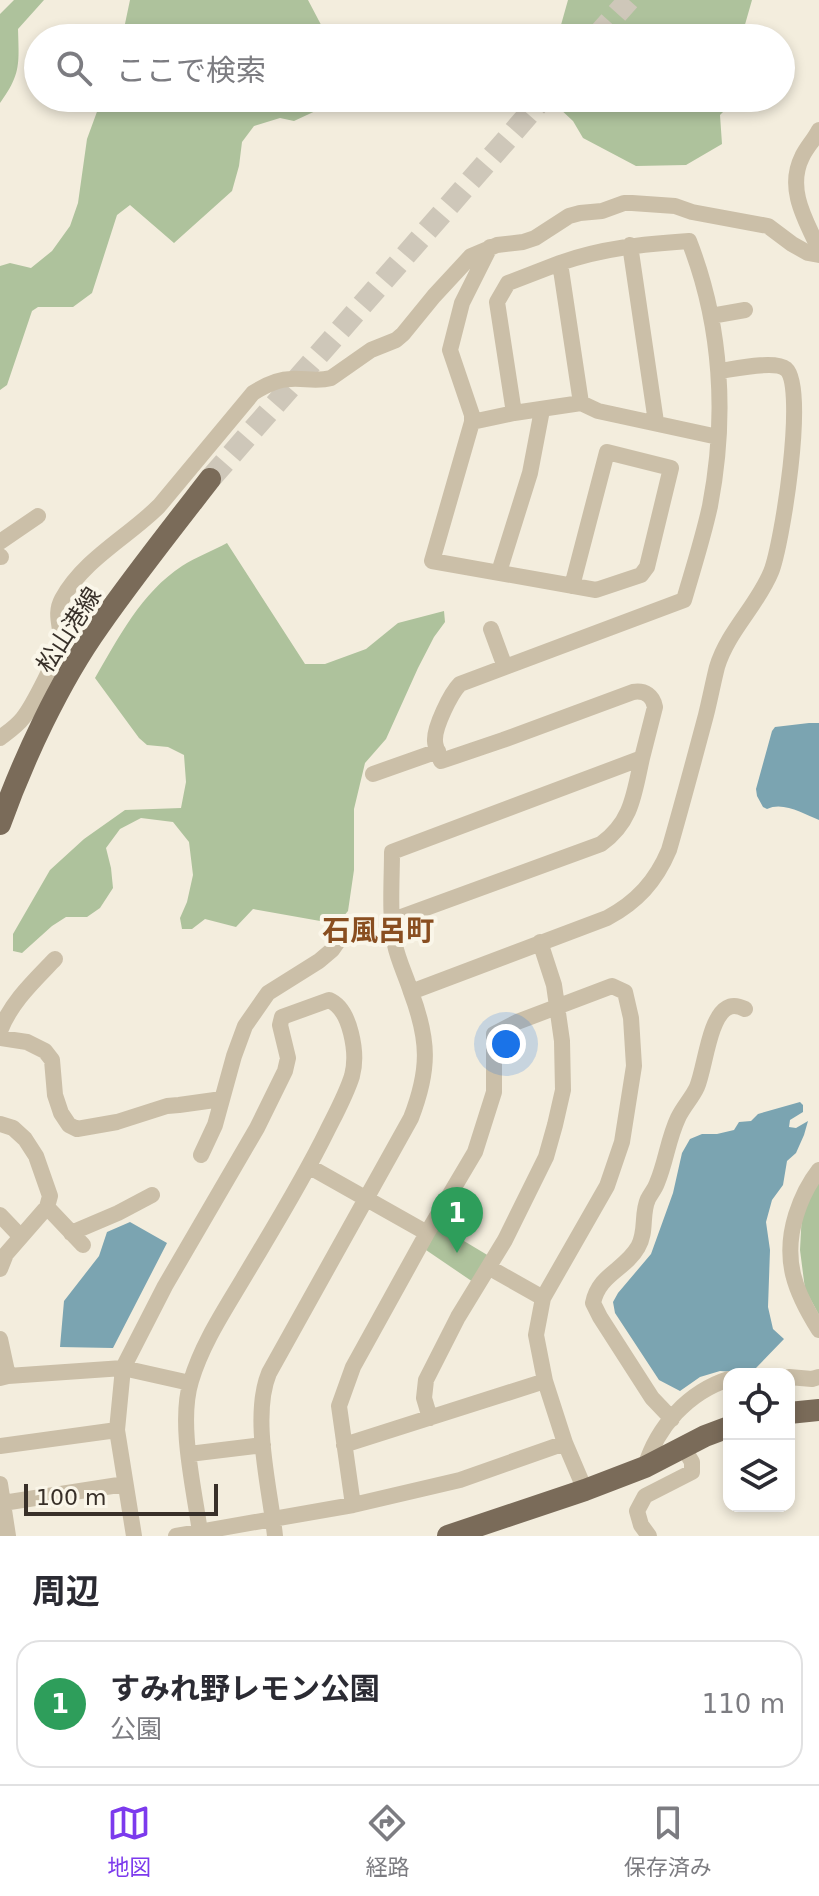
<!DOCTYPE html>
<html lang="ja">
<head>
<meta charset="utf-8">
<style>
  :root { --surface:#fff; --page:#f7f7f7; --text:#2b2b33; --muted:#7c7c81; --line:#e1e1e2; --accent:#7c3aed }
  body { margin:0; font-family:"DejaVu Sans","Noto Sans JP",sans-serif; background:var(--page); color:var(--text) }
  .controls { position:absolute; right:24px; bottom:24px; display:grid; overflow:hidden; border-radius:16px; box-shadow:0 4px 12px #0003 }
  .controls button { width:72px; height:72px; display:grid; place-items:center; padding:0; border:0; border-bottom:2px solid var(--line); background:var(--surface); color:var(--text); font:40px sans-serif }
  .scale { position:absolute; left:24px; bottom:20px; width:194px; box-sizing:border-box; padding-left:8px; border:4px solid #383029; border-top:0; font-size:22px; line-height:28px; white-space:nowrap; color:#383029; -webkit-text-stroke:6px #faf6e9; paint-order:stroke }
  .you { position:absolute; left:506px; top:1044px; width:28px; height:28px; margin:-20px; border:6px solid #fff; border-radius:50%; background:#1a73e8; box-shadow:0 0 0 12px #1a73e833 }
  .badge { display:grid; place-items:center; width:52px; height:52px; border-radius:50%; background:var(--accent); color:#fff; font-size:26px; font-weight:700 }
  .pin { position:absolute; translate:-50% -66px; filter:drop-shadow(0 2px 4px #0008) }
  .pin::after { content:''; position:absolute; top:42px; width:28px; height:24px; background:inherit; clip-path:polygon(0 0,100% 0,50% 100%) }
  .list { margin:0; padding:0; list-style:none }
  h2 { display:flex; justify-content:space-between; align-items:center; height:104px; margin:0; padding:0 32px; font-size:34px }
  h2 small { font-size:26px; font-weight:400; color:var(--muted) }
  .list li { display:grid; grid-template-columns:52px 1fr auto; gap:24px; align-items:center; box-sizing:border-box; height:128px; margin:0 16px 16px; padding:0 16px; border:2px solid var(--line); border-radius:24px }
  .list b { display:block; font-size:30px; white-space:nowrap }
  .list p { margin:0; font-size:26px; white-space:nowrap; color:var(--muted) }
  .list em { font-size:26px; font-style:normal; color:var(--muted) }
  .icon { flex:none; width:44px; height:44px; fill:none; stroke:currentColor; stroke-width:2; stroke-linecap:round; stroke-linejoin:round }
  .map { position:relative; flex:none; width:819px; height:1536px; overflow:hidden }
  .search { position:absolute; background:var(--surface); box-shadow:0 4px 12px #0003; left:24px; right:24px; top:24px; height:88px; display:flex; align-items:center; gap:20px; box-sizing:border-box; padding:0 28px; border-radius:44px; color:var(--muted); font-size:30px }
  .sheet { height:248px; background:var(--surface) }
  nav { display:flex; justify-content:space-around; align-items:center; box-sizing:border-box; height:112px; border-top:2px solid var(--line); background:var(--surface); font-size:22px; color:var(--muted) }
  nav a { display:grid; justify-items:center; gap:4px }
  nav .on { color:var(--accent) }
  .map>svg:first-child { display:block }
  .green { fill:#aec29c }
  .water { fill:#7ba4b1 }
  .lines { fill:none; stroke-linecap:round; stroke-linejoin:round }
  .major-tunnel { stroke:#cec7b9; stroke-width:22; stroke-dasharray:22 11; stroke-linecap:butt }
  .minor { stroke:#cbbfa8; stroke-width:16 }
  .major { stroke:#7a6b59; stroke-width:22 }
  .labels { text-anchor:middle; stroke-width:8; stroke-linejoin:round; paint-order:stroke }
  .street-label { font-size:24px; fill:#383029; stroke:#faf6e9 }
  .quarter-label { font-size:28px; font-weight:bold; fill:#894e20; stroke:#faf6e9 }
</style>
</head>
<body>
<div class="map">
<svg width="819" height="1536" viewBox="0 0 819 1536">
  <rect width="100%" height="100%" fill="#f3eddd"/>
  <path class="green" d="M 14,0 L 44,0 L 18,29 C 19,64 21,74 0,103 L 0,14 Z
    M 130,0 L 308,0 L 328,38 L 122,38 Z
    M 568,0 L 752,0 L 744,28 L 745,38 L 554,38 L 559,32 Z
    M 102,98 L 326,98 L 322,108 L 294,121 L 280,118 L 254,126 L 242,142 L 239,166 L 232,191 L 174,243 L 130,205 L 117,215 L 92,293 L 73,307 L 38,307 L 32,311 L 7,385 L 0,390 L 0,266 L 10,263 L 31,268 L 52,251 L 70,226 L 78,203 L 87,139 Z
    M 528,98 L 737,98 L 720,115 L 722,144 L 686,165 L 636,166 L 583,138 L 573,121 L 559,108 Z
    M 227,543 L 305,664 L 325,664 L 366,649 L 398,623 L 444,611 L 445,622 L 434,637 L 418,668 L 386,739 L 365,763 L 354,809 L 354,870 L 348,911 L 337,924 L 253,909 L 236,927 L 205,919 L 192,929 L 182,929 L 180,918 L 187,902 L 193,875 L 189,842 L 173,822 L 141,818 L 120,829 L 106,848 L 111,868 L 113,888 L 100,908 L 87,917 L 66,917 L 52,926 L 22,953 L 13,951 L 13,934 L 50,870 L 84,839 L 125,810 L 181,808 L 186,782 L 184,755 L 168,747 L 147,745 L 139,738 L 95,678 C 119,637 141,593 182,566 C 196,557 212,551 227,543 Z
    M 819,1178 L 819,1315 L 805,1289 L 800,1250 L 802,1212 Z
    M 439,1226 L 489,1256 L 473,1282 L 426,1250 Z"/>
  <path class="water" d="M 809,723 L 819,723 L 819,820 C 804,814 783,801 767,809 L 763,807 L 757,796 L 756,789 L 772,731 L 775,727 Z
    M 800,1102 L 803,1105 L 803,1112 L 790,1120 L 789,1127 L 796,1128 L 808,1121 L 804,1135 L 796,1153 L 787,1161 L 783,1185 L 772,1200 L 766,1222 L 770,1250 L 768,1307 L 773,1329 L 784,1339 L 756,1368 L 733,1372 L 720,1371 L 700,1377 L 680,1391 L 659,1380 L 615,1313 L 613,1302 L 618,1293 L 651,1254 L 673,1193 L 682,1153 L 690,1139 L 702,1134 L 717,1134 L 734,1130 L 739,1122 L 751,1121 L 758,1114 Z
    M 130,1222 L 167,1243 L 113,1348 L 60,1347 L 64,1301 L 99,1256 L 107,1232 Z"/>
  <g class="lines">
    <path class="major-tunnel" d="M 595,38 L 629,0
      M 210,479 L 543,98"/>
    <path class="minor" d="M 819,130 C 814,140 806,148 802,157 C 786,189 806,221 819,249
      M 630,245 L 656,422
      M 711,316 L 745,310
      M 514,413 L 497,302 L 508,283 L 560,263
      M 472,422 L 472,415 L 450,350 L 462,303 L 490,247
      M 0,542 L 38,516
      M 0,556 L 1,557
      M 499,572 L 530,473 L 542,410
      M 572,586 L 607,452 L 671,468 L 647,567 L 641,575 L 596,590 L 432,561 L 472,422 L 514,413 L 581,403
      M 491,629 L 505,667
      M 0,738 C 8,732 17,726 23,718 C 32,707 60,653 61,641 C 61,625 54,614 62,599 C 84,559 128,537 159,506 L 253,393 C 264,386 277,379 291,379 C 304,378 317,382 331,378 L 371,350 L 396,340 L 403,334 L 434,296 L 471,256 L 497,245 L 523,242 L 535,238 L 569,216 L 580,213 L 602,211 L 624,203 L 632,203 L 675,206 L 692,212 L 768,226 L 792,244 L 808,253 L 819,255
      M 373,774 L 438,751
      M 393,920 L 601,844 C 632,822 634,794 642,758
      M 411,992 L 607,918 C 637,902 656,881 669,850 C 682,805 694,760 706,715 C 710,699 713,683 717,667 C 728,631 757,606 771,572 C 782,545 807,387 786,369 C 775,360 734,369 720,371
      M 0,1031 C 11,1002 34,981 55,959
      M 0,1038 L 27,1042 L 45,1051 L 52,1060 L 55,1095 L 61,1113 L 69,1125 L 77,1129 L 117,1122 L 167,1106 L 179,1105 L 222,1099
      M 0,1124 L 13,1128 L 25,1139 L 36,1156 L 50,1196 L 47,1207 L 6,1254 L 0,1269
      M 201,1155 L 215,1125 L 234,1056 L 245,1026 L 268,993 L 319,961 L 332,950 L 339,940
      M 310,1167 L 427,1233
      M 819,1170 C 808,1184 801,1199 796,1215 C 782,1260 795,1292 819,1330
      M 47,1207 L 83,1245
      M 0,1215 L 21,1237
      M 71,1233 L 118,1213 L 152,1195
      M 490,1268 L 543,1298
      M 0,1339 L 8,1376
      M 789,1377 L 812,1379 L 819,1377
      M 0,1378 L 8,1376 L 123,1368 L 190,1383
      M 430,1418 L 424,1398 L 426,1380 L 458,1317 L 505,1240 L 546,1157 L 555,1125 L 563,1090 L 562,1041 L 554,985 L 540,942
      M 672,1419 L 652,1398 L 600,1317 L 593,1303 C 599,1274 625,1270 638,1247 C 647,1232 641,1214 648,1199 C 651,1193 655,1189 657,1183 C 666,1162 668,1139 678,1118 C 683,1107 692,1098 697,1087 C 705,1068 709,1018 727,1008 C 733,1004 739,1006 745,1009
      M 344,1445 L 545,1381
      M 0,1446 L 117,1430
      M 189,1454 L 263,1445
      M 645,1467 C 657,1427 688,1392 729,1379
      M 0,1484 L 8,1536
      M 3,1503 L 125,1484
      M 353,1505 L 339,1406 L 353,1367 L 427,1233 L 475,1152 L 494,1092 L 494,1034 L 517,1022 L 612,986 L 625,992 L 631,1018 L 634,1066 L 622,1142 L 607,1186 L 543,1298 L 536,1335 L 545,1381 L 565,1443 L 585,1490
      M 134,1536 L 117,1430 L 123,1368 L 165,1286 L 257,1128 L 285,1071 L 288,1058 L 280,1025 L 282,1017 L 329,1000 C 351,1009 358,1054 352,1076 C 346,1095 336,1113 327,1131 C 302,1182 272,1230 243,1279 C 224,1311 202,1344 191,1381 C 178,1423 194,1488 200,1532
      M 176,1536 L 353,1505 L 460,1480 L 565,1443
      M 275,1536 C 270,1488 251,1417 269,1373 L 411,1118 C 430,1069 429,1040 411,992 C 406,976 398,960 395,945 C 389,916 392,881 392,852 L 642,758 L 655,707 C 653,696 645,690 633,692 L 503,740 L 441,761 C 439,754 435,747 435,741 C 434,727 451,693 460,684 L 684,600 C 693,569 703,538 710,506 C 727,418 722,325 689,241 C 645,244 602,248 560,263 L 581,403 L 598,411 L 718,437
      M 649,1536 L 641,1525 L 637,1511 L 645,1496 L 692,1472 L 692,1462 L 683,1447"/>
    <path class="major" d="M 0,824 C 23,760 59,682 99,626 C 134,576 172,528 210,479
      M 789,1413 L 819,1410
      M 448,1536 L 585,1490 L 645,1467 L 705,1436 L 729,1427"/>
  </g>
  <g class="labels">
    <g class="street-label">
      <text transform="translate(69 630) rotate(-57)" y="8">松山港線</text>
    </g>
    <g class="quarter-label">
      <text x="378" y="940">石風呂町</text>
    </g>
  </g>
</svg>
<div class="controls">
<button><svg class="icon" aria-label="locate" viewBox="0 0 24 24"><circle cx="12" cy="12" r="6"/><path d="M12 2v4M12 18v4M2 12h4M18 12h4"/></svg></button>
<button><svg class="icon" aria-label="layers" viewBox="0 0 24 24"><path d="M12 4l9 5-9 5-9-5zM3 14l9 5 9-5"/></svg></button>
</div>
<div class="scale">100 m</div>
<div class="you"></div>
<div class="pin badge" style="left:457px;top:1253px;background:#2e9e5b">1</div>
<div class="search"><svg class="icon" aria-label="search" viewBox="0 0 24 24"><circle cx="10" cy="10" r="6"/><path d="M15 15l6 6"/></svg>ここで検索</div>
</div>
<section class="sheet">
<h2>周辺<small></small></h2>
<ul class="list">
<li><span class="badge" style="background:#2e9e5b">1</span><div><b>すみれ野レモン公園</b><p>公園</p></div><em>110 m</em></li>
</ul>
</section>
<nav>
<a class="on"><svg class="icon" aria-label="map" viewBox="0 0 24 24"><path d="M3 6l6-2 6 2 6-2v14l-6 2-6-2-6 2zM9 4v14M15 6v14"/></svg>地図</a>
<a><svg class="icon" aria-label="directions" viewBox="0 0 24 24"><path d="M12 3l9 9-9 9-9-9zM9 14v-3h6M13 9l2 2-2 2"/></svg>経路</a>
<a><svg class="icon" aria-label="saved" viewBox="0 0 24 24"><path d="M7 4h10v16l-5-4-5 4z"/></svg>保存済み</a>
</nav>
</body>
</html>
